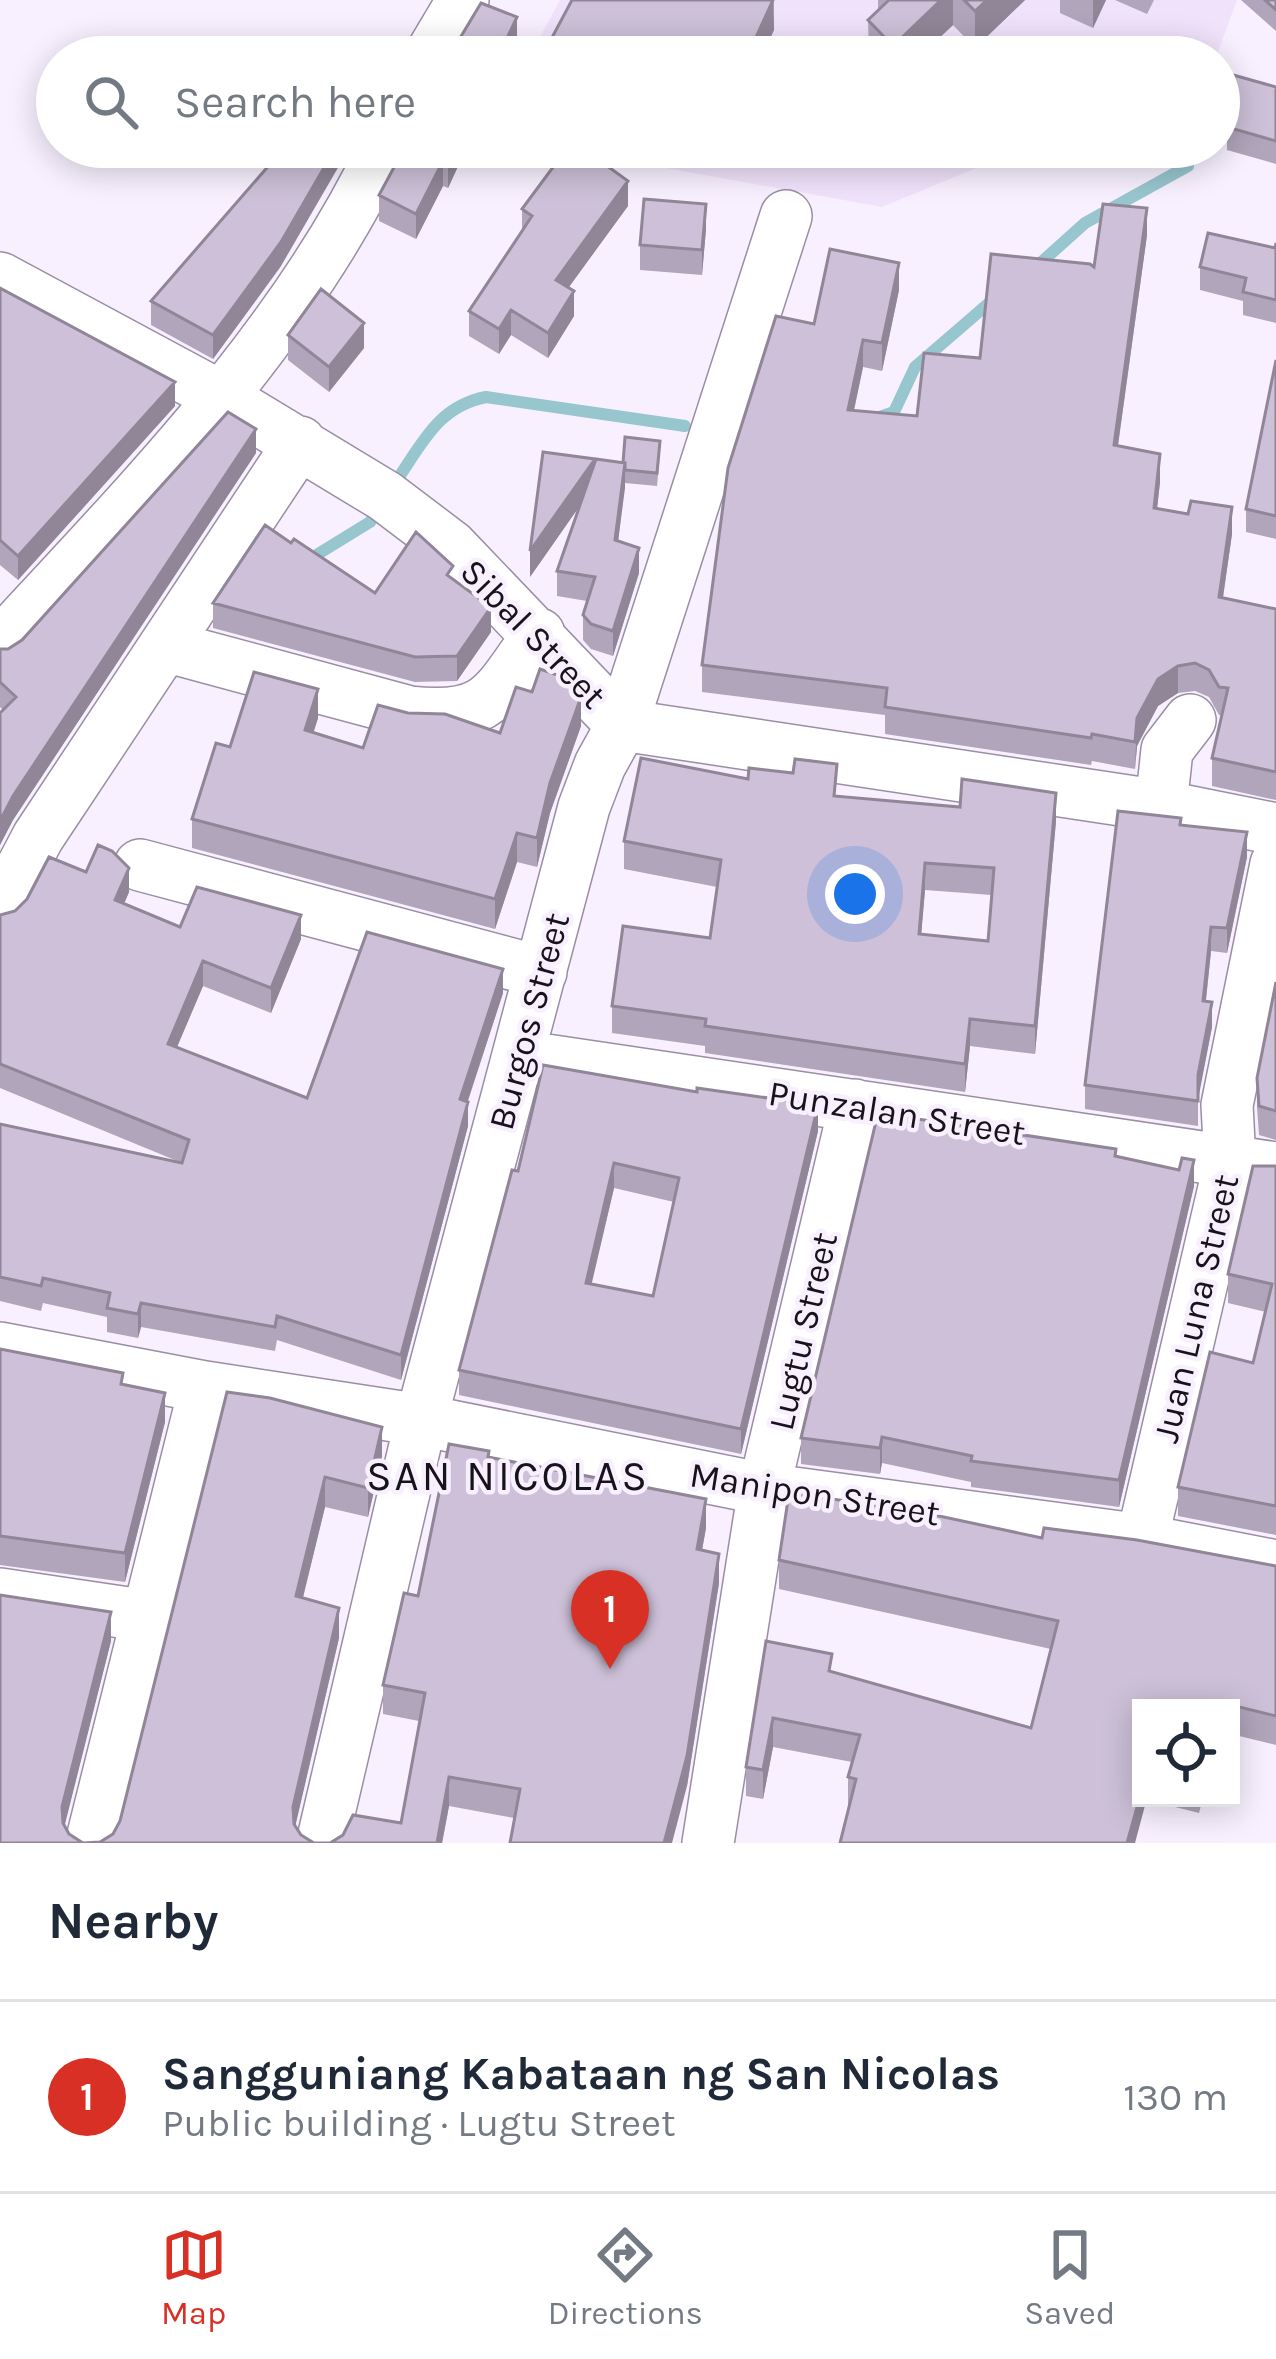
<!DOCTYPE html>
<html lang="en">
<head>
<meta charset="utf-8">
<style>
  :root { --surface:#fff; --page:#f6f6f7; --text:#1f2937; --muted:#747a83; --line:#e0e1e3; --accent:#d93025 }
  body { margin:0; font-family:Karla,sans-serif; background:var(--page); color:var(--text) }
  .controls { position:absolute; right:36px; bottom:36px; display:grid; overflow:hidden; border-radius:0px; box-shadow:0 6px 30px #0003 }
  .controls button { width:108px; height:108px; display:grid; place-items:center; padding:0; border:0; border-bottom:3px solid var(--line); background:var(--surface); color:var(--text); font:60px sans-serif }
  .you { position:absolute; left:855px; top:894px; width:42px; height:42px; margin:-30px; border:9px solid #fff; border-radius:50%; background:#1a73e8; box-shadow:0 0 0 18px #1a73e833 }
  .badge { display:grid; place-items:center; width:78px; height:78px; border-radius:50%; background:var(--accent); color:#fff; font-size:39px; font-weight:700 }
  .pin { position:absolute; translate:-50% -99px; filter:drop-shadow(0 3px 6px #0008) }
  .pin::after { content:''; position:absolute; top:63px; width:42px; height:36px; background:inherit; clip-path:polygon(0 0,100% 0,50% 100%) }
  .list { margin:0; padding:0; list-style:none }
  h2 { display:flex; justify-content:space-between; align-items:center; height:156px; margin:0; padding:0 48px; font-size:51px }
  h2 small { font-size:39px; font-weight:400; color:var(--muted) }
  .list li { display:grid; grid-template-columns:78px 1fr auto; gap:36px; align-items:center; box-sizing:border-box; height:192px; padding:0 48px; border-top:3px solid var(--line) }
  .list b { display:block; font-size:45px; white-space:nowrap }
  .list p { margin:0; font-size:39px; white-space:nowrap; color:var(--muted) }
  .list em { font-size:39px; font-style:normal; color:var(--muted) }
  .icon { flex:none; width:66px; height:66px; fill:none; stroke:currentColor; stroke-width:2; stroke-linecap:round; stroke-linejoin:round }
  .map { position:relative; flex:none; width:1276px; height:1843px; overflow:hidden }
  .search { position:absolute; background:var(--surface); box-shadow:0 6px 30px #0003; left:36px; right:36px; top:36px; height:132px; display:flex; align-items:center; gap:30px; box-sizing:border-box; padding:0 42px; border-radius:66px; color:var(--muted); font-size:45px }
  .sheet { height:348px; background:var(--surface) }
  nav { display:flex; justify-content:space-around; align-items:center; box-sizing:border-box; height:168px; border-top:3px solid var(--line); background:var(--surface); font-size:33px; color:var(--muted) }
  nav a { display:grid; justify-items:center; gap:6px }
  nav .on { color:var(--accent) }
  .map>svg:first-child { display:block }
  .built { fill:#f0e2fb }
  .lines { fill:none; stroke-linecap:round; stroke-linejoin:round }
  .stream { stroke:#98c6cf; stroke-width:12 }
  .minor-casing { stroke:#9a8ea5; stroke-width:54 }
  .minor { stroke:#fff; stroke-width:51 }
  .wall { fill:#b0a5ba; fill-rule:evenodd }
  .shaded-wall { fill:#908697 }
  .building { fill:#cdc0d8; stroke:#908697; stroke-width:3; fill-rule:evenodd }
  .labels { text-anchor:middle; stroke-width:9; stroke-linejoin:round; paint-order:stroke }
  .street-label { font-size:36px; fill:#17131b; stroke:#f8f0ff }
  .quarter-label { font-size:42px; letter-spacing:3px; fill:#17131b; stroke:#f8f0ff }
</style>
</head>
<body>
<div class="map">
<svg width="1276" height="1843" viewBox="0 0 1276 1843">
  <rect width="100%" height="100%" fill="#f8f0ff"/>
  <path class="built" d="M 560,0 L 1237,0 L 1216,57 L 529,57 Z
    M 550,147 L 1027,147 L 882,207 Z"/>
  <g class="lines">
    <path class="stream" d="M 1036,267 L 1085,223 L 1188,166
      M 874,419 L 894,412 L 915,367 L 996,297
      M 399,477 C 424,440 440,406 486,397 L 685,426
      M 318,554 L 370,522 L 379,509"/>
    <g class="minor-casing">
      <path id="minor" d="M 429,57 L 463,0
        M 0,278 L 223,398 L 385,496 L 451,546 L 622,725 L 1161,806 L 1276,829
        M 0,644 C 140,492 295,336 384,147
        M 165,646 L 410,712 C 491,721 495,694 539,634
        M 1161,806 L 1167,750 L 1190,720
        M 140,865 L 541,972
        M 0,909 L 38,837 L 300,442
        M 519,1056 L 1276,1168
        M 0,1348 L 205,1387 L 421,1420 L 764,1489 L 1142,1540 L 1276,1566
        M 1142,1540 L 1230,1162 L 1227,1105 L 1276,864
        M 0,1594 L 148,1616
        M 91,1843 L 205,1387
        M 322,1843 L 421,1420 L 584,807 L 600,765 L 622,725 L 786,216
        M 708,1843 L 764,1489 L 855,1105"/>
    </g>
    <use href="#minor" class="minor"/>
  </g>
  <path class="wall" d="M 774,0 L 774,30 L 761,57 L 548,57 L 548,45 Z
    M 878,0 L 1025,0 L 975,48 L 953,25 L 919,57 L 869,57 L 868,20 L 878,10 Z
    M 1060,0 L 1106,0 L 1093,28 L 1060,13 Z
    M 1115,0 L 1154,0 L 1147,14 Z
    M 1241,0 L 1276,0 L 1276,31 Z
    M 1219,71 L 1276,87 L 1276,164 L 1227,150 L 1227,139 L 1219,137 Z
    M 405,147 L 467,147 L 448,188 L 443,186 L 416,239 L 379,221 L 379,195 Z
    M 628,206 L 568,287 L 574,316 L 548,358 L 511,335 L 499,354 L 469,336 L 469,311 L 522,231 L 522,209 Z
    M 706,229 L 702,275 L 640,270 L 640,245 Z
    M 1147,235 L 1118,446 L 1160,482 L 1157,509 L 1232,534 L 1223,598 L 1276,609 L 1276,800 L 1212,786 L 1212,758 L 1222,715 L 1219,715 L 1209,697 L 1195,691 L 1178,693 L 1158,706 L 1137,746 L 1135,769 L 1092,761 L 1091,765 L 885,734 L 885,715 L 702,692 L 702,665 L 814,324 L 899,290 L 882,371 L 863,367 L 854,411 L 917,416 L 980,358 L 1094,267 Z
    M 1276,243 L 1276,323 L 1243,315 L 1243,301 L 1200,290 L 1200,267 L 1275,248 Z
    M 281,266 L 213,359 L 151,325 L 151,301 Z
    M 0,288 L 175,406 L 18,580 L 0,565 Z
    M 288,335 L 364,348 L 329,392 L 288,360 Z
    M 1276,360 L 1276,539 L 1246,532 L 1246,509 Z
    M 256,453 L 13,820 L 0,845 L 0,713 L 3,710 L 0,707 L 0,649 L 8,649 L 22,640 Z
    M 660,454 L 657,486 L 625,483 L 618,541 L 639,573 L 613,656 L 591,649 L 583,640 L 583,615 L 587,601 L 557,596 L 557,571 L 581,504 L 530,577 L 595,465 L 623,463 Z
    M 291,543 L 375,593 L 453,579 L 491,632 L 457,681 L 415,682 L 213,628 L 213,603 Z
    M 318,718 L 313,733 L 363,748 L 581,726 L 550,813 L 537,867 L 517,862 L 495,929 L 192,848 L 192,819 L 230,747 Z
    M 837,796 L 1056,821 L 1035,1054 L 970,1046 L 965,1092 L 705,1053 L 705,1046 L 612,1033 L 612,1006 L 710,938 L 717,887 L 624,869 L 624,841 ZM 925,890 L 992,895 L 988,941 L 921,934 Z
    M 1181,825 L 1247,857 L 1227,953 L 1211,951 L 1206,1001 L 1212,1027 L 1198,1097 L 1198,1126 L 1085,1109 L 1085,1085 Z
    M 129,892 L 124,904 L 180,927 L 301,939 L 271,1013 L 203,986 L 177,1047 L 307,1098 L 503,993 L 468,1101 L 468,1126 L 401,1380 L 277,1340 L 275,1351 L 141,1327 L 138,1338 L 107,1332 L 107,1317 L 43,1303 L 41,1311 L 0,1301 L 0,1124 L 182,1163 L 0,1088 L 0,915 Z
    M 1276,982 L 1276,1140 L 1259,1135 L 1257,1107 L 1257,1078 Z
    M 818,1131 L 741,1454 L 459,1395 L 459,1370 L 518,1171 ZM 614,1188 L 674,1202 L 653,1296 L 591,1284 Z
    M 1116,1156 L 1194,1186 L 1119,1507 L 971,1487 L 971,1482 L 882,1463 L 880,1474 L 801,1464 L 801,1438 Z
    M 1276,1166 L 1276,1535 L 1178,1516 L 1178,1487 L 1253,1363 L 1266,1312 L 1228,1303 L 1228,1274 Z
    M 0,1349 L 123,1384 L 165,1422 L 125,1582 L 0,1565 Z
    M 227,1392 L 382,1456 L 368,1517 L 325,1507 L 303,1598 L 339,1638 L 295,1826 L 301,1835 L 314,1843 L 330,1843 L 401,1823 L 419,1721 L 383,1714 L 383,1685 L 418,1596 L 489,1457 L 706,1528 L 702,1550 L 719,1583 L 687,1786 L 514,1818 L 449,1806 L 442,1843 L 0,1843 L 111,1641 L 64,1826 L 69,1834 L 83,1843 L 100,1842 L 113,1834 L 120,1821 Z
    M 1042,1538 L 1276,1566 L 1276,1745 L 1231,1734 L 1231,1708 L 1141,1708 L 1141,1798 L 1203,1798 L 1199,1813 L 1147,1800 L 849,1806 L 848,1806 L 848,1777 L 852,1762 L 773,1747 L 763,1799 L 746,1796 L 746,1767 L 766,1641 L 832,1672 L 1031,1728 L 1051,1649 L 779,1589 L 779,1560 Z"/>
  <path class="shaded-wall" d="M 773,0 L 774,30 L 761,57 L 747,57 Z
    M 941,0 L 953,0 L 953,25 L 919,57 L 893,57 L 893,46 Z
    M 987,0 L 1025,0 L 975,48 L 975,11 Z
    M 1093,0 L 1106,0 L 1093,28 Z
    M 517,17 L 517,42 L 509,57 L 498,57 Z
    M 336,147 L 350,147 L 281,266 L 213,359 L 213,335 Z
    M 455,147 L 467,147 L 448,188 L 448,163 Z
    M 443,161 L 443,186 L 416,239 L 416,214 Z
    M 628,181 L 628,206 L 556,305 L 556,280 Z
    M 706,204 L 706,229 L 702,275 L 702,250 Z
    M 1147,208 L 1147,235 L 1114,473 L 1114,445 Z
    M 899,263 L 899,290 L 882,371 L 882,343 Z
    M 574,291 L 574,316 L 548,358 L 548,333 Z
    M 511,310 L 511,335 L 499,354 L 499,329 Z
    M 364,323 L 364,348 L 329,392 L 329,367 Z
    M 863,340 L 863,367 L 848,437 L 848,410 Z
    M 175,382 L 175,406 L 18,580 L 18,556 Z
    M 256,429 L 256,453 L 13,820 L 0,845 L 0,821 L 13,796 Z
    M 1160,454 L 1160,482 L 1154,535 L 1154,508 Z
    M 595,459 L 595,484 L 530,577 L 530,551 Z
    M 625,463 L 625,488 L 615,565 L 615,540 Z
    M 1232,507 L 1232,534 L 1219,624 L 1219,597 Z
    M 639,548 L 639,573 L 613,656 L 613,631 Z
    M 491,607 L 491,632 L 457,681 L 457,656 Z
    M 1178,666 L 1178,693 L 1158,706 L 1137,746 L 1135,769 L 1137,718 L 1158,679 Z
    M 318,689 L 318,718 L 305,760 L 305,730 Z
    M 581,697 L 581,726 L 550,813 L 537,867 L 537,838 L 550,783 Z
    M 1056,793 L 1056,821 L 1035,1054 L 1035,1026 Z
    M 1247,832 L 1247,857 L 1227,953 L 1227,928 Z
    M 517,833 L 517,862 L 495,929 L 495,899 Z
    M 925,863 L 925,890 L 919,961 L 919,934 Z
    M 129,868 L 129,892 L 115,924 L 115,900 Z
    M 301,915 L 301,939 L 271,1013 L 271,988 Z
    M 1211,927 L 1211,951 L 1203,1026 L 1203,1001 Z
    M 203,961 L 203,986 L 168,1068 L 168,1044 Z
    M 503,969 L 503,993 L 460,1124 L 460,1099 Z
    M 1212,1002 L 1212,1027 L 1198,1100 L 1198,1075 Z
    M 970,1019 L 970,1046 L 965,1092 L 965,1064 Z
    M 468,1102 L 468,1126 L 401,1380 L 401,1355 Z
    M 818,1105 L 818,1131 L 741,1454 L 741,1429 Z
    M 1194,1160 L 1194,1186 L 1119,1507 L 1119,1480 Z
    M 614,1163 L 614,1188 L 586,1308 L 586,1283 Z
    M 141,1303 L 141,1327 L 138,1338 L 138,1314 Z
    M 165,1393 L 165,1422 L 125,1582 L 125,1553 Z
    M 382,1427 L 382,1456 L 368,1517 L 368,1488 Z
    M 882,1437 L 882,1463 L 880,1474 L 880,1448 Z
    M 325,1477 L 325,1507 L 296,1625 L 296,1596 Z
    M 706,1499 L 706,1528 L 697,1578 L 697,1549 Z
    M 719,1554 L 719,1583 L 687,1786 L 672,1843 L 664,1843 Z
    M 339,1608 L 339,1638 L 293,1836 L 293,1807 Z
    M 111,1612 L 111,1641 L 62,1836 L 62,1807 Z
    M 773,1718 L 773,1747 L 763,1799 L 763,1770 Z
    M 449,1777 L 449,1806 L 442,1843 L 437,1843 Z
    M 1141,1793 L 1141,1798 L 1147,1798 L 1135,1843 L 1127,1843 Z"/>
  <path class="building" d="M 572,0 L 773,0 L 747,57 L 654,57 L 626,45 L 619,57 L 571,57 L 548,45 Z
    M 889,0 L 941,0 L 893,46 L 868,20 Z
    M 964,0 L 987,0 L 975,11 Z
    M 1265,0 L 1276,0 L 1276,10 Z
    M 481,3 L 517,17 L 498,57 L 444,57 L 454,48 Z
    M 1219,71 L 1276,87 L 1276,141 L 1227,127 L 1230,117 L 1219,114 Z
    M 285,147 L 336,147 L 281,242 L 213,335 L 151,301 Z
    M 405,147 L 455,147 L 448,163 L 443,161 L 416,214 L 379,195 Z
    M 568,147 L 581,147 L 628,181 L 556,280 L 574,291 L 548,333 L 511,310 L 499,329 L 469,311 L 532,216 L 522,209 Z
    M 644,199 L 706,204 L 702,250 L 640,245 Z
    M 1103,204 L 1147,208 L 1114,445 L 1160,454 L 1154,508 L 1188,514 L 1191,501 L 1232,507 L 1219,597 L 1276,609 L 1276,772 L 1212,758 L 1228,688 L 1219,687 L 1209,670 L 1195,663 L 1178,666 L 1158,679 L 1137,718 L 1135,742 L 1092,734 L 1091,738 L 885,707 L 887,688 L 702,665 L 728,468 L 776,316 L 814,324 L 830,249 L 899,263 L 882,343 L 863,340 L 848,410 L 917,416 L 924,353 L 980,358 L 991,254 L 1090,264 L 1094,267 Z
    M 1208,233 L 1275,248 L 1276,243 L 1276,300 L 1243,292 L 1246,278 L 1200,267 Z
    M 0,288 L 175,382 L 18,556 L 0,540 Z
    M 321,289 L 364,323 L 329,367 L 288,335 Z
    M 1276,360 L 1276,516 L 1246,509 Z
    M 228,412 L 256,429 L 13,796 L 0,821 L 0,713 L 16,697 L 0,682 L 0,649 L 8,649 L 22,640 Z
    M 625,437 L 660,441 L 657,473 L 625,470 L 625,463 L 623,463 Z
    M 543,452 L 595,459 L 530,551 Z
    M 596,459 L 625,463 L 615,540 L 639,548 L 613,631 L 591,624 L 583,615 L 595,577 L 557,571 Z
    M 265,525 L 291,543 L 294,539 L 375,593 L 416,532 L 453,566 L 447,575 L 491,607 L 457,656 L 415,657 L 213,603 Z
    M 540,669 L 563,677 L 581,697 L 550,783 L 537,838 L 517,833 L 495,899 L 192,819 L 216,743 L 230,747 L 254,672 L 318,689 L 305,730 L 363,748 L 378,705 L 408,713 L 445,714 L 500,733 L 516,687 L 532,692 Z
    M 641,758 L 748,779 L 749,768 L 793,773 L 795,759 L 837,764 L 834,796 L 960,807 L 962,779 L 1056,793 L 1035,1026 L 970,1019 L 965,1064 L 705,1026 L 706,1019 L 612,1006 L 623,926 L 710,938 L 721,860 L 624,841 ZM 925,863 L 994,868 L 988,941 L 919,934 Z
    M 1118,811 L 1181,818 L 1180,825 L 1247,832 L 1227,928 L 1211,927 L 1203,1001 L 1212,1002 L 1198,1075 L 1198,1101 L 1085,1085 Z
    M 98,845 L 112,851 L 129,868 L 115,900 L 180,927 L 197,887 L 301,915 L 271,988 L 203,961 L 168,1044 L 307,1098 L 367,932 L 503,969 L 460,1099 L 468,1102 L 401,1355 L 277,1316 L 275,1327 L 141,1303 L 138,1314 L 107,1308 L 110,1293 L 43,1278 L 41,1286 L 0,1277 L 0,1124 L 182,1163 L 189,1140 L 0,1064 L 0,915 L 15,911 L 27,899 L 49,857 L 86,872 Z
    M 1276,982 L 1276,1111 L 1259,1106 L 1257,1078 Z
    M 543,1065 L 697,1092 L 697,1088 L 818,1105 L 741,1429 L 459,1370 L 512,1170 L 518,1171 ZM 614,1163 L 679,1178 L 653,1296 L 586,1283 Z
    M 878,1113 L 1116,1149 L 1115,1156 L 1179,1170 L 1182,1158 L 1194,1160 L 1119,1480 L 971,1461 L 972,1456 L 882,1437 L 880,1448 L 801,1438 Z
    M 1253,1166 L 1276,1166 L 1276,1506 L 1178,1487 L 1210,1352 L 1253,1363 L 1272,1284 L 1228,1274 Z
    M 0,1349 L 123,1373 L 121,1384 L 165,1393 L 125,1553 L 0,1536 Z
    M 227,1392 L 270,1398 L 382,1427 L 368,1488 L 325,1477 L 296,1596 L 339,1608 L 293,1807 L 294,1824 L 301,1835 L 314,1843 L 330,1843 L 343,1835 L 353,1815 L 401,1823 L 425,1693 L 383,1685 L 404,1593 L 418,1596 L 449,1444 L 489,1451 L 488,1457 L 706,1499 L 697,1549 L 719,1554 L 687,1756 L 664,1843 L 510,1843 L 520,1789 L 449,1777 L 437,1843 L 0,1843 L 0,1595 L 111,1612 L 62,1807 L 63,1823 L 69,1834 L 83,1843 L 100,1842 L 113,1834 L 120,1821 Z
    M 789,1493 L 911,1510 L 1042,1538 L 1044,1528 L 1137,1540 L 1276,1566 L 1276,1716 L 1219,1702 L 1217,1708 L 1141,1708 L 1141,1793 L 1127,1843 L 840,1843 L 856,1779 L 848,1777 L 860,1735 L 773,1718 L 763,1770 L 746,1767 L 766,1641 L 832,1654 L 829,1671 L 1031,1728 L 1058,1621 L 779,1560 Z"/>
  <g class="labels">
    <g class="street-label">
      <text transform="translate(534 633) rotate(46)" y="13">Sibal Street</text>
      <text transform="translate(528 1021) rotate(-75)" y="13">Burgos Street</text>
      <text transform="translate(897 1112) rotate(9)" y="13">Punzalan Street</text>
      <text transform="translate(1195 1308) rotate(-77)" y="13">Juan Luna Street</text>
      <text transform="translate(802 1331) rotate(-77)" y="13">Lugtu Street</text>
      <text transform="translate(815 1493) rotate(9)" y="13">Manipon Street</text>
    </g>
    <g class="quarter-label">
      <text x="508" y="1490">SAN NICOLAS</text>
    </g>
  </g>
</svg>
<div class="controls">
<button><svg class="icon" aria-label="locate" viewBox="0 0 24 24"><circle cx="12" cy="12" r="6"/><path d="M12 2v4M12 18v4M2 12h4M18 12h4"/></svg></button>
</div>
<div class="you"></div>
<div class="pin badge" style="left:610px;top:1669px">1</div>
<div class="search"><svg class="icon" aria-label="search" viewBox="0 0 24 24"><circle cx="10" cy="10" r="6"/><path d="M15 15l6 6"/></svg>Search here</div>
</div>
<section class="sheet">
<h2>Nearby<small></small></h2>
<ul class="list">
<li><span class="badge">1</span><div><b>Sangguniang Kabataan ng San Nicolas</b><p>Public building · Lugtu Street</p></div><em>130 m</em></li>
</ul>
</section>
<nav>
<a class="on"><svg class="icon" aria-label="map" viewBox="0 0 24 24"><path d="M3 6l6-2 6 2 6-2v14l-6 2-6-2-6 2zM9 4v14M15 6v14"/></svg>Map</a>
<a><svg class="icon" aria-label="directions" viewBox="0 0 24 24"><path d="M12 3l9 9-9 9-9-9zM9 14v-3h6M13 9l2 2-2 2"/></svg>Directions</a>
<a><svg class="icon" aria-label="saved" viewBox="0 0 24 24"><path d="M7 4h10v16l-5-4-5 4z"/></svg>Saved</a>
</nav>
</body>
</html>
